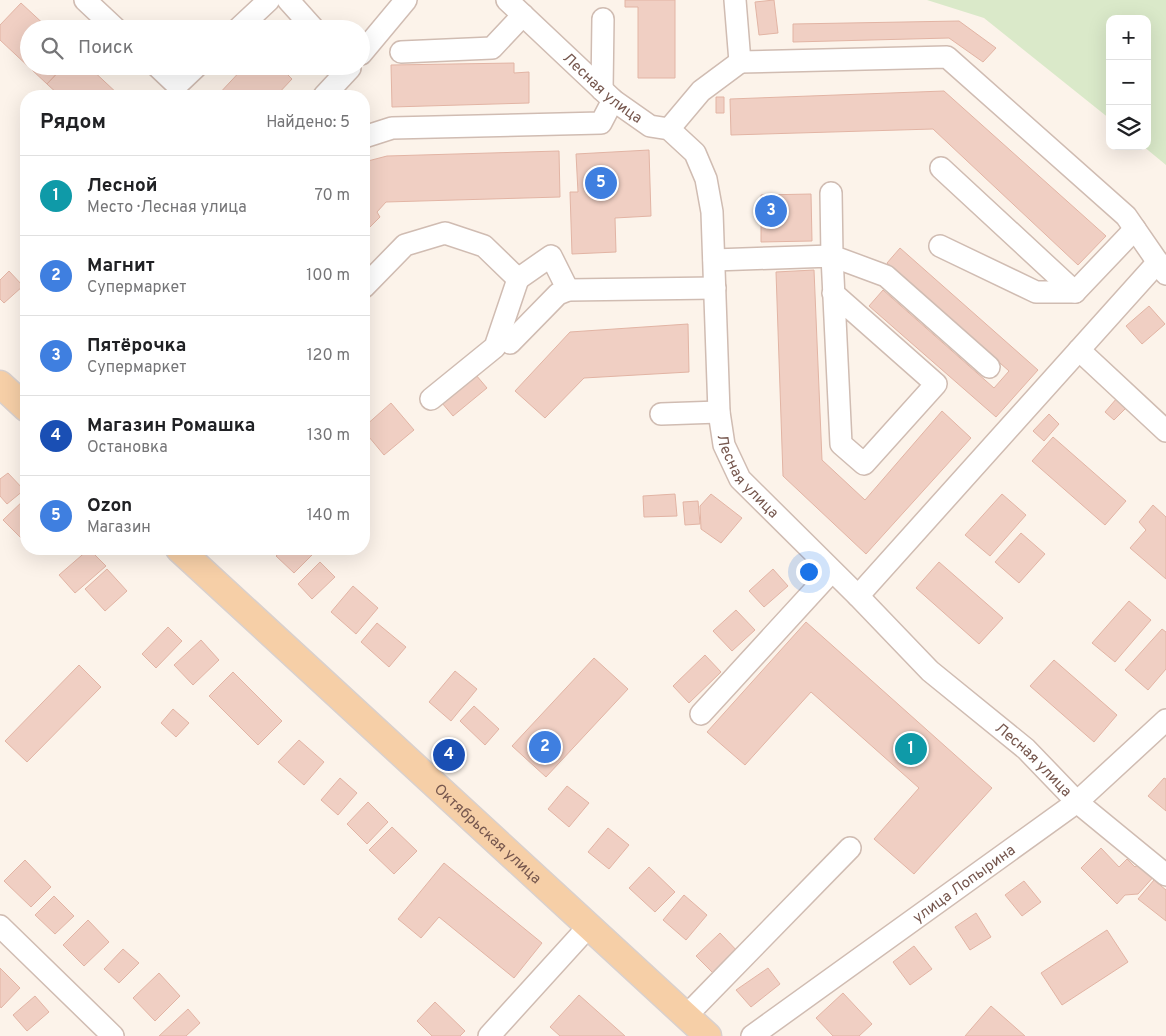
<!DOCTYPE html>
<html lang="ru">
<head>
<meta charset="utf-8">
<style>
  :root { --surface:#fff; --page:#f2f2f2; --text:#202124; --muted:#757577; --line:#e0e0e0; --accent:#1a73e8 }
  body { margin:0; font-family:Overpass,sans-serif; background:var(--page); color:var(--text) }
  .controls { position:absolute; right:15px; top:15px; display:grid; overflow:hidden; border-radius:10px; box-shadow:0 5px 20px #0002 }
  .controls button { width:45px; height:45px; display:grid; place-items:center; padding:0; border:0; border-bottom:1px solid var(--line); background:var(--surface); color:var(--text); font:25px sans-serif }
  .you { position:absolute; left:808px; top:571px; width:18px; height:18px; margin:-12px; border:4px solid #fff; border-radius:50%; background:#1a73e8; box-shadow:0 0 0 8px #1a73e833 }
  .badge { display:grid; place-items:center; width:32px; height:32px; border-radius:50%; background:var(--accent); color:#fff; font-size:16px; font-weight:700 }
  .pin { position:absolute; translate:-50% -50%; border:2px solid #fff; box-shadow:0 1px 5px #0006 }
  .list { margin:0; padding:0; list-style:none }
  h2 { display:flex; justify-content:space-between; align-items:center; height:65px; margin:0; padding:0 20px; font-size:21px }
  h2 small { font-size:16px; font-weight:400; color:var(--muted) }
  .list li { display:grid; grid-template-columns:32px 1fr auto; gap:15px; align-items:center; box-sizing:border-box; height:80px; padding:0 20px; border-top:1px solid var(--line) }
  .list b { display:block; font-size:19px; white-space:nowrap }
  .list p { margin:0; font-size:16px; white-space:nowrap; color:var(--muted) }
  .list em { font-size:16px; font-style:normal; color:var(--muted) }
  .icon { flex:none; width:28px; height:28px; fill:none; stroke:currentColor; stroke-width:2; stroke-linecap:round; stroke-linejoin:round }
  .map { position:relative; flex:none; width:1166px; height:1036px; overflow:hidden }
  .search { position:absolute; background:var(--surface); box-shadow:0 5px 20px #0002; left:20px; top:20px; width:350px; height:55px; display:flex; align-items:center; gap:12px; box-sizing:border-box; padding:0 18px; border-radius:28px; color:var(--muted); font-size:19px }
  .panel { position:absolute; background:var(--surface); box-shadow:0 5px 20px #0002; left:20px; top:90px; width:350px; height:465px; border-radius:20px }
  .map>svg:first-child { display:block }
  .green { fill:#dae9c9 }
  .building { fill:#f0cfc3; stroke:#e2b4a4 }
  .lines { fill:none; stroke-linecap:round; stroke-linejoin:round }
  .minor-casing { stroke:#d0bcb2; stroke-width:24 }
  .major-casing { stroke:#d9d0cd; stroke-width:29 }
  .minor { stroke:#fff; stroke-width:21 }
  .major { stroke:#f6cfa7; stroke-width:26 }
  .labels { text-anchor:middle; stroke-width:5; stroke-linejoin:round; paint-order:stroke }
  .street-label { font-size:15px; fill:#76574e; stroke:#fef7f1 }
</style>
</head>
<body>
<div class="map">
<svg width="1166" height="1036" viewBox="0 0 1166 1036">
  <rect width="100%" height="100%" fill="#fcf3ea"/>
  <path class="green" d="M 927,0 L 1166,0 L 1166,165 L 1143,146 L 1147,146 L 1147,19 L 1110,19 L 1110,119 L 984,18 Z"/>
  <path class="building" d="M 625,0 L 675,0 L 675,78 L 638,78 L 638,7 L 625,7 Z
    M 774,0 L 778,33 L 759,35 L 755,2 Z
    M 21,3 L 49,29 L 29,29 L 29,66 L 64,66 L 47,84 L 0,40 L 0,25 Z
    M 959,21 L 996,48 L 983,62 L 949,38 L 793,42 L 793,24 Z
    M 514,63 L 514,73 L 529,72 L 529,103 L 392,107 L 391,65 Z
    M 64,66 L 88,66 L 120,96 L 60,96 L 47,84 Z
    M 245,66 L 297,66 L 288,75 L 292,79 L 276,96 L 217,96 Z
    M 944,91 L 1106,236 L 1078,265 L 933,129 L 731,135 L 730,99 Z
    M 716,97 L 724,97 L 724,113 L 716,113 Z
    M 649,150 L 651,216 L 615,218 L 616,252 L 572,254 L 570,192 L 578,192 L 576,154 Z
    M 559,151 L 560,197 L 386,202 L 377,212 L 380,217 L 364,233 L 364,162 L 387,156 Z
    M 811,194 L 812,241 L 761,242 L 761,195 Z
    M 900,248 L 1038,370 L 996,417 L 869,306 L 883,290 L 994,388 L 1009,371 L 887,263 Z
    M 814,270 L 822,460 L 865,500 L 942,411 L 971,438 L 866,554 L 783,476 L 776,272 Z
    M 9,271 L 23,286 L 4,303 L 0,299 L 0,280 Z
    M 26,290 L 26,301 L 20,295 Z
    M 1149,306 L 1165,324 L 1142,344 L 1126,326 Z
    M 688,324 L 689,372 L 584,378 L 545,418 L 515,391 L 570,332 Z
    M 476,375 L 487,388 L 453,416 L 442,403 Z
    M 1117,398 L 1127,407 L 1114,420 L 1105,412 Z
    M 391,403 L 414,430 L 384,455 L 364,431 L 364,427 Z
    M 1049,414 L 1059,424 L 1044,441 L 1033,431 Z
    M 1053,437 L 1126,501 L 1105,525 L 1032,461 Z
    M 8,473 L 24,490 L 7,504 L 0,496 L 0,479 Z
    M 675,494 L 677,516 L 644,517 L 643,496 Z
    M 711,494 L 742,518 L 721,543 L 701,529 L 700,506 Z
    M 1002,494 L 1026,515 L 990,556 L 965,535 Z
    M 26,498 L 26,541 L 25,542 L 3,520 Z
    M 698,501 L 700,524 L 685,525 L 683,502 Z
    M 1153,505 L 1166,517 L 1166,579 L 1130,548 L 1146,530 L 1139,522 Z
    M 1021,533 L 1045,554 L 1019,583 L 995,562 Z
    M 44,549 L 55,549 L 49,554 Z
    M 89,549 L 106,566 L 75,593 L 59,575 Z
    M 284,549 L 318,549 L 294,573 L 276,556 Z
    M 320,562 L 335,577 L 312,599 L 298,584 Z
    M 939,562 L 1003,618 L 979,644 L 916,588 Z
    M 107,569 L 127,591 L 105,611 L 85,589 Z
    M 773,569 L 788,586 L 764,607 L 749,591 Z
    M 353,586 L 378,608 L 356,634 L 331,612 Z
    M 1129,601 L 1151,620 L 1115,662 L 1092,643 Z
    M 736,610 L 755,630 L 732,651 L 713,631 Z
    M 806,622 L 992,788 L 914,874 L 874,839 L 919,788 L 811,692 L 745,765 L 707,732 Z
    M 377,623 L 406,647 L 389,667 L 361,642 Z
    M 168,627 L 182,641 L 156,668 L 142,654 Z
    M 1162,629 L 1166,632 L 1166,669 L 1148,690 L 1125,670 Z
    M 201,640 L 219,660 L 193,685 L 174,665 Z
    M 705,655 L 721,672 L 689,703 L 673,686 Z
    M 594,658 L 628,689 L 546,777 L 512,746 Z
    M 1054,660 L 1117,715 L 1094,742 L 1030,686 Z
    M 79,665 L 101,687 L 27,762 L 5,741 Z
    M 455,671 L 477,689 L 451,721 L 429,702 Z
    M 233,672 L 282,721 L 258,745 L 209,696 Z
    M 474,706 L 499,729 L 485,745 L 460,721 Z
    M 173,709 L 189,723 L 176,737 L 161,723 Z
    M 299,740 L 324,762 L 304,785 L 278,762 Z
    M 340,778 L 357,793 L 338,815 L 321,800 Z
    M 1164,778 L 1166,779 L 1166,811 L 1148,796 Z
    M 567,786 L 589,803 L 569,827 L 548,809 Z
    M 368,802 L 388,822 L 367,844 L 347,824 Z
    M 392,827 L 417,851 L 394,874 L 369,850 Z
    M 608,828 L 629,845 L 609,869 L 588,852 Z
    M 1101,848 L 1119,867 L 1127,859 L 1135,867 L 1142,862 L 1156,874 L 1138,894 L 1125,895 L 1117,904 L 1081,868 Z
    M 25,860 L 51,887 L 31,907 L 4,881 Z
    M 444,863 L 542,943 L 514,978 L 439,917 L 421,938 L 398,919 Z
    M 649,867 L 675,892 L 655,912 L 629,888 Z
    M 1154,880 L 1166,890 L 1166,921 L 1138,899 Z
    M 1024,881 L 1041,902 L 1022,916 L 1005,895 Z
    M 684,895 L 707,915 L 686,940 L 663,920 Z
    M 54,896 L 74,916 L 55,934 L 35,915 Z
    M 976,913 L 991,937 L 970,950 L 955,927 Z
    M 88,920 L 109,942 L 84,966 L 63,945 Z
    M 1107,930 L 1128,962 L 1062,1005 L 1041,973 Z
    M 720,933 L 741,955 L 717,977 L 696,956 Z
    M 914,946 L 932,969 L 910,985 L 893,962 Z
    M 123,949 L 139,963 L 119,983 L 104,969 Z
    M 0,968 L 20,988 L 1,1008 L 0,1006 Z
    M 768,968 L 780,984 L 751,1007 L 736,990 Z
    M 159,973 L 180,996 L 155,1021 L 133,998 Z
    M 843,993 L 872,1024 L 859,1036 L 833,1036 L 816,1018 Z
    M 579,995 L 625,1036 L 560,1036 L 550,1027 Z
    M 35,996 L 49,1012 L 27,1031 L 13,1015 Z
    M 435,1002 L 465,1031 L 460,1036 L 432,1036 L 417,1021 Z
    M 991,1006 L 1025,1036 L 965,1036 Z
    M 188,1009 L 200,1023 L 186,1036 L 159,1036 Z"/>
  <g class="lines">
    <g class="minor-casing">
      <g id="minor">
        <path d="M 85,0 L 116,29"/>
        <path d="M 288,0 L 314,29"/>
        <path id="s1" d="M 507,0 L 613,100 L 650,126 L 669,129 L 695,153 L 706,179 L 712,212 L 719,412 L 724,445 L 740,479 L 858,596 L 930,671 L 1026,749 L 1077,802 L 1166,875"/>
        <path d="M 238,29 L 269,0"/>
        <path d="M 401,52 L 492,48 L 523,15"/>
        <path d="M 361,54 L 406,0"/>
        <path d="M 740,62 L 947,57 L 1126,216 L 1166,274"/>
        <path d="M 157,66 L 177,85 L 197,66"/>
        <path d="M 602,90 L 603,19"/>
        <path d="M 324,96 L 350,68"/>
        <path d="M 669,129 L 701,91 L 740,62 L 735,0"/>
        <path d="M 364,137 L 392,128 L 601,123 L 613,100"/>
        <path d="M 941,168 L 1075,292"/>
        <path d="M 831,193 L 832,256 L 886,276 L 989,367"/>
        <path d="M 940,246 L 1036,292 L 1075,292 L 1135,229"/>
        <path d="M 714,260 L 832,256 L 841,444 L 864,464 L 936,384 L 833,293"/>
        <path d="M 364,287 L 405,245 L 445,233 L 484,246 L 518,279 L 551,256 L 568,290"/>
        <path d="M 510,343 L 558,294 L 568,290 L 715,288"/>
        <path d="M 1079,350 L 1166,431"/>
        <path d="M 431,399 L 495,347 L 518,279"/>
        <path d="M 661,414 L 719,412"/>
        <path d="M 858,596 L 1158,262"/>
        <path d="M 701,714 L 832,571"/>
        <path d="M 0,926 L 113,1036"/>
        <path d="M 686,1016 L 850,848"/>
        <path d="M 489,1036 L 589,926"/>
        <path id="s2" d="M 752,1036 L 1077,802 L 1166,720"/>
      </g>
    </g>
    <g class="major-casing">
      <g id="major">
        <path d="M 0,384 L 26,408"/>
        <path id="s3" d="M 179,549 L 708,1036"/>
      </g>
    </g>
    <use href="#minor" class="minor"/>
    <use href="#major" class="major"/>
  </g>
  <g class="labels">
    <g class="street-label">
      <text dy="5" stroke="none"><textPath href="#s1" startOffset="130">Лесная улица</textPath></text>
      <text dy="5" stroke="none"><textPath href="#s1" startOffset="580">Лесная улица</textPath></text>
      <text dy="5" stroke="none"><textPath href="#s1" startOffset="985">Лесная улица</textPath></text>
      <text dy="5" stroke="none"><textPath href="#s3" startOffset="420">Октябрьская улица</textPath></text>
      <text dy="5" stroke="none"><textPath href="#s2" startOffset="261">улица Лопырина</textPath></text>
    </g>
  </g>
</svg>
<div class="controls">
<button>+</button>
<button>−</button>
<button><svg class="icon" aria-label="layers" viewBox="0 0 24 24"><path d="M12 4l9 5-9 5-9-5zM3 14l9 5 9-5"/></svg></button>
</div>
<div class="you"></div>
<div class="pin badge" style="left:911px;top:749px;background:#0f9aa8">1</div>
<div class="pin badge" style="left:545px;top:747px;background:#3f7fe0">2</div>
<div class="pin badge" style="left:771px;top:211px;background:#3f7fe0">3</div>
<div class="pin badge" style="left:449px;top:755px;background:#1a4fb4">4</div>
<div class="pin badge" style="left:601px;top:183px;background:#3f7fe0">5</div>
<div class="search"><svg class="icon" aria-label="search" viewBox="0 0 24 24"><circle cx="10" cy="10" r="6"/><path d="M15 15l6 6"/></svg>Поиск</div>
<section class="panel">
<h2>Рядом<small>Найдено: 5</small></h2>
<ul class="list">
<li><span class="badge" style="background:#0f9aa8">1</span><div><b>Лесной</b><p>Место · Лесная улица</p></div><em>70 m</em></li>
<li><span class="badge" style="background:#3f7fe0">2</span><div><b>Магнит</b><p>Супермаркет</p></div><em>100 m</em></li>
<li><span class="badge" style="background:#3f7fe0">3</span><div><b>Пятёрочка</b><p>Супермаркет</p></div><em>120 m</em></li>
<li><span class="badge" style="background:#1a4fb4">4</span><div><b>Магазин Ромашка</b><p>Остановка</p></div><em>130 m</em></li>
<li><span class="badge" style="background:#3f7fe0">5</span><div><b>Ozon</b><p>Магазин</p></div><em>140 m</em></li>
</ul>
</section>
</div>
</body>
</html>
